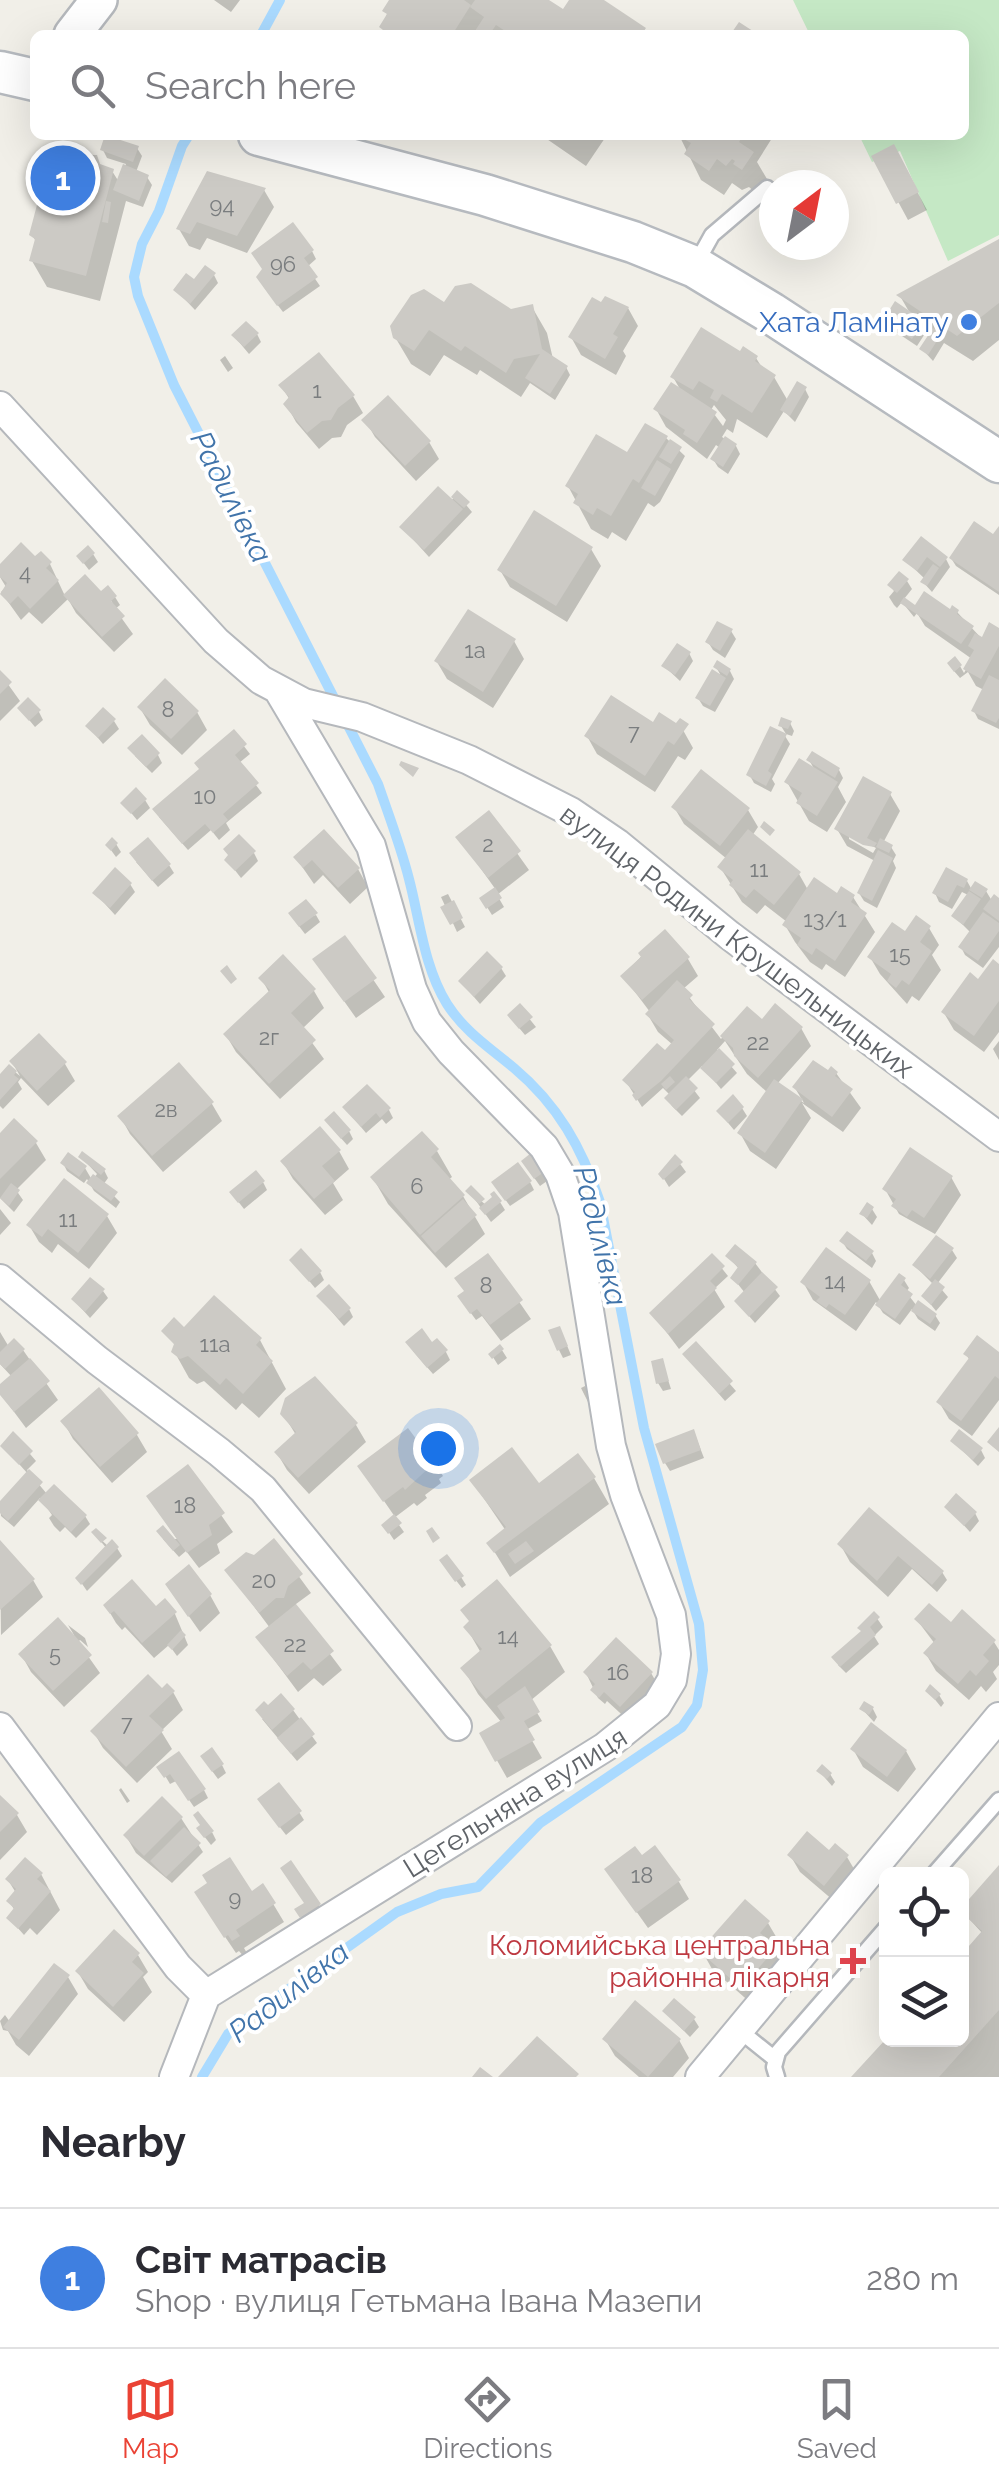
<!DOCTYPE html>
<html lang="en">
<head>
<meta charset="utf-8">
<style>
  :root { --surface:#fff; --page:#f7f7f7; --text:#2b2b33; --muted:#7c7c81; --line:#e1e1e2; --accent:#ea4335 }
  body { margin:0; font-family:Raleway,sans-serif; background:var(--page); color:var(--text) }
  .controls { position:absolute; right:30px; bottom:30px; display:grid; overflow:hidden; border-radius:15px; box-shadow:0 10px 40px #0002 }
  .controls button { width:90px; height:90px; display:grid; place-items:center; padding:0; border:0; border-bottom:2px solid var(--line); background:var(--surface); color:var(--text); font:50px sans-serif }
  .compass { position:absolute; left:759px; top:170px; width:90px; height:90px; border-radius:50%; background:var(--surface); box-shadow:0 10px 40px #0002; rotate:32deg }
  .you { position:absolute; left:438px; top:1448px; width:35px; height:35px; margin:-25px; border:8px solid #fff; border-radius:50%; background:#1a73e8; box-shadow:0 0 0 15px #1a73e833 }
  .badge { display:grid; place-items:center; width:65px; height:65px; border-radius:50%; background:var(--accent); color:#fff; font-size:32px; font-weight:700 }
  .pin { position:absolute; translate:-50% -50%; border:5px solid #fff; box-shadow:0 2px 10px #0006 }
  .list { margin:0; padding:0; list-style:none }
  h2 { display:flex; justify-content:space-between; align-items:center; height:130px; margin:0; padding:0 40px; font-size:42px }
  h2 small { font-size:32px; font-weight:400; color:var(--muted) }
  .list li { display:grid; grid-template-columns:65px 1fr auto; gap:30px; align-items:center; box-sizing:border-box; height:140px; padding:0 40px; border-top:2px solid var(--line) }
  .list b { display:block; font-size:38px; white-space:nowrap }
  .list p { margin:0; font-size:32px; white-space:nowrap; color:var(--muted) }
  .list em { font-size:32px; font-style:normal; color:var(--muted) }
  .icon { flex:none; width:55px; height:55px; fill:none; stroke:currentColor; stroke-width:2; stroke-linecap:round; stroke-linejoin:round }
  .map { position:relative; flex:none; width:999px; height:2077px; overflow:hidden }
  .search { position:absolute; background:var(--surface); box-shadow:0 10px 40px #0002; left:30px; right:30px; top:30px; height:110px; display:flex; align-items:center; gap:25px; box-sizing:border-box; padding:0 35px; border-radius:15px; color:var(--muted); font-size:38px }
  .sheet { height:270px; background:var(--surface) }
  nav { display:flex; justify-content:space-around; align-items:center; box-sizing:border-box; height:140px; border-top:2px solid var(--line); background:var(--surface); font-size:28px; color:var(--muted) }
  nav a { display:grid; justify-items:center; gap:5px }
  nav .on { color:var(--accent) }
  .map>svg:first-child { display:block }
  .green { fill:#c5e8c5 }
  .shadow { fill:#0003; fill-rule:evenodd }
  .lines { fill:none; stroke-linecap:round; stroke-linejoin:round }
  .stream { stroke:#aadaff; stroke-width:10 }
  .building { fill:#cccac5 }
  .service-casing { stroke:#b5b8bc; stroke-width:19 }
  .minor-casing { stroke:#b5b8bc; stroke-width:32 }
  .tertiary-casing { stroke:#b5b8bc; stroke-width:40 }
  .secondary-casing { stroke:#b6babf; stroke-width:45 }
  .service { stroke:#fff; stroke-width:14 }
  .minor { stroke:#fff; stroke-width:28 }
  .tertiary { stroke:#fff; stroke-width:35 }
  .secondary { stroke:#fff; stroke-width:40 }
  .shop-dot { fill:#3f7fe0; stroke:#fff; stroke-width:4 }
  .health-dot { fill:#e0444e; stroke:#fff; stroke-width:4 }
  .labels { text-anchor:middle; stroke-width:8; stroke-linejoin:round; paint-order:stroke }
  .number-label { font-size:22px; fill:#7a7d7f }
  .shop-label { font-size:28px; fill:#366cbe; stroke:#fff; text-anchor:end }
  .street-label { font-size:28px; fill:#5f6368; stroke:#fff }
  .health-label { font-size:28px; fill:#be3a42; stroke:#fff; text-anchor:end }
  .water-label { font-size:30px; font-style:italic; fill:#4174aa; stroke:#fff }
</style>
</head>
<body>
<div class="map">
<svg width="999" height="2077" viewBox="0 0 999 2077">
  <rect width="100%" height="100%" fill="#f1efe8"/>
  <path class="green" d="M 793,0 L 999,0 L 999,235 L 948,261 L 900,151 L 872,162 L 859,135 L 964,135 L 964,35 L 810,35 Z"/>
  <path class="shadow" d="M 214,0 L 240,0 L 231,12 Z
    M 392,0 L 544,0 L 564,13 L 572,0 L 600,0 L 644,29 L 648,35 L 386,35 L 382,28 Z
    M 541,135 L 607,135 L 586,166 Z
    M 679,135 L 774,135 L 757,162 L 767,179 L 757,194 L 749,187 L 742,190 L 732,183 L 724,195 L 701,180 Z
    M 137,148 L 142,156 L 136,172 L 147,177 L 152,185 L 143,207 L 126,201 L 100,301 L 47,287 L 32,261 L 37,243 L 32,235 L 52,186 L 69,157 L 112,171 L 119,182 L 126,164 L 107,158 L 103,150 Z
    M 874,157 L 903,165 L 927,210 L 908,220 Z
    M 264,190 L 274,207 L 247,253 L 207,238 L 200,250 L 189,246 L 179,229 Z
    M 999,242 L 999,340 L 973,361 L 944,343 L 933,361 L 922,349 L 933,332 L 928,329 L 917,346 L 890,328 L 886,320 L 911,315 L 900,296 Z
    M 312,251 L 316,259 L 307,267 L 320,286 L 283,312 L 263,286 Z
    M 214,275 L 218,283 L 195,310 L 176,290 Z
    M 445,305 L 510,312 L 532,307 L 547,333 L 553,359 L 566,367 L 570,375 L 555,400 L 530,383 L 521,397 L 480,370 L 477,375 L 444,355 L 430,376 L 411,364 L 395,337 Z
    M 602,306 L 628,308 L 638,326 L 623,351 L 626,356 L 616,375 L 581,355 L 571,337 Z
    M 257,334 L 261,342 L 249,354 L 234,336 Z
    M 741,355 L 756,358 L 763,369 L 774,377 L 788,401 L 805,389 L 809,397 L 795,422 L 784,411 L 767,438 L 737,419 L 733,433 L 727,429 L 722,437 L 736,446 L 740,454 L 728,474 L 718,467 L 713,459 L 720,448 L 716,445 L 707,459 L 666,427 L 656,409 L 681,391 L 673,377 ZM 714,405 L 726,420 L 723,426 L 711,410 Z
    M 225,356 L 233,368 L 228,372 L 220,360 Z
    M 281,386 L 353,396 L 363,413 L 347,425 L 341,437 L 332,438 L 319,449 L 296,422 L 286,404 L 290,400 Z
    M 365,420 L 429,442 L 439,459 L 416,481 L 375,437 Z
    M 666,438 L 685,456 L 660,502 L 654,507 L 648,503 L 626,541 L 612,532 L 608,539 L 591,529 L 568,486 Z
    M 457,494 L 472,512 L 429,557 L 402,527 L 451,501 Z
    M 999,533 L 999,595 L 956,566 L 951,558 Z
    M 921,540 L 946,559 L 950,567 L 932,592 L 923,582 L 925,579 L 905,560 Z
    M 591,549 L 601,566 L 567,622 L 510,587 L 500,570 Z
    M 93,554 L 98,562 L 89,570 L 79,557 Z
    M 35,560 L 50,564 L 65,596 L 113,604 L 105,591 L 115,597 L 120,605 L 115,609 L 133,634 L 114,652 L 76,613 L 68,599 L 42,624 L 29,612 L 21,620 L 1,592 L 6,587 L 0,577 L 0,568 Z
    M 907,581 L 912,589 L 904,599 L 912,606 L 957,612 L 983,640 L 999,631 L 999,729 L 978,719 L 974,711 L 984,690 L 976,686 L 968,672 L 960,678 L 954,671 L 960,666 L 964,673 L 972,659 L 925,626 L 917,613 L 914,617 L 902,602 L 897,608 L 894,605 L 889,597 L 894,591 L 890,585 Z
    M 731,631 L 736,639 L 725,658 L 713,650 L 708,642 Z
    M 514,641 L 524,659 L 493,708 L 447,679 L 437,662 Z
    M 689,653 L 693,661 L 680,681 L 664,666 Z
    M 716,667 L 730,671 L 734,679 L 715,712 L 703,706 L 698,698 L 720,674 Z
    M 0,673 L 20,701 L 0,721 Z
    M 140,708 L 197,712 L 207,730 L 182,755 L 150,725 Z
    M 20,709 L 39,712 L 43,720 L 35,727 Z
    M 114,721 L 119,729 L 103,744 L 88,726 Z
    M 790,723 L 794,731 L 792,736 L 786,734 L 781,726 Z
    M 653,726 L 683,730 L 693,748 L 685,760 L 678,756 L 655,792 L 597,754 L 587,736 Z
    M 233,732 L 250,754 L 239,763 L 262,793 L 226,823 L 230,830 L 219,840 L 211,830 L 188,850 L 159,817 Z
    M 785,736 L 790,744 L 772,779 L 775,784 L 771,792 L 754,783 L 749,774 Z
    M 158,755 L 162,763 L 152,773 L 135,756 Z
    M 809,760 L 839,770 L 843,778 L 838,787 L 846,802 L 827,832 L 809,821 L 787,782 L 816,772 Z
    M 890,794 L 900,811 L 883,843 L 891,847 L 896,855 L 893,861 L 896,868 L 877,908 L 864,901 L 859,893 L 875,861 L 847,846 L 837,829 ZM 849,834 L 876,848 L 873,853 L 849,839 Z
    M 145,800 L 150,808 L 137,820 L 123,803 Z
    M 674,807 L 748,810 L 758,827 L 752,836 L 799,874 L 808,890 L 853,897 L 875,932 L 845,977 L 826,964 L 822,970 L 810,962 L 795,942 L 785,925 L 787,922 L 765,905 L 757,914 L 742,902 L 720,867 L 727,859 L 684,824 Z
    M 489,814 L 529,870 L 497,895 L 504,907 L 492,915 L 482,899 L 496,890 L 459,838 Z
    M 324,832 L 358,869 L 368,887 L 350,904 L 323,875 L 314,884 L 296,858 Z
    M 116,844 L 121,852 L 116,857 L 108,846 Z
    M 254,853 L 258,861 L 241,878 L 227,860 Z
    M 136,862 L 169,865 L 174,873 L 158,887 Z
    M 967,881 L 972,890 L 986,891 L 992,901 L 999,901 L 999,947 L 983,968 L 965,955 L 961,947 L 971,933 L 954,916 L 968,895 L 962,892 L 952,909 L 939,902 L 935,893 Z
    M 130,884 L 135,892 L 115,915 L 96,894 Z
    M 448,894 L 465,927 L 457,932 L 441,897 Z
    M 316,915 L 320,922 L 305,934 L 295,921 Z
    M 929,928 L 939,945 L 932,955 L 941,970 L 919,1001 L 912,996 L 907,1004 L 880,974 L 870,957 L 906,934 Z
    M 664,932 L 688,959 L 698,976 L 683,989 L 721,1039 L 747,1009 L 762,1022 L 801,1028 L 811,1046 L 777,1084 L 804,1103 L 795,1088 L 836,1073 L 861,1108 L 843,1132 L 802,1103 L 811,1118 L 776,1169 L 750,1151 L 740,1133 L 768,1093 L 747,1074 L 725,1041 L 717,1050 L 737,1073 L 721,1089 L 702,1066 L 687,1081 L 700,1098 L 682,1116 L 672,1106 L 667,1098 L 670,1095 L 663,1088 L 642,1107 L 625,1080 L 673,1045 L 658,1032 L 648,1015 L 650,1012 L 623,976 Z
    M 345,938 L 385,997 L 356,1018 L 315,960 Z
    M 283,957 L 314,991 L 324,1008 L 302,1029 L 324,1059 L 280,1099 L 236,1052 L 226,1035 L 270,994 L 261,978 Z
    M 999,967 L 999,1032 L 984,1052 L 954,1030 L 944,1013 Z
    M 501,968 L 506,976 L 480,1004 L 461,982 Z
    M 520,1007 L 536,1027 L 525,1035 L 515,1023 Z
    M 999,1041 L 999,1060 L 993,1049 Z
    M 12,1062 L 65,1064 L 75,1081 L 48,1106 L 21,1078 L 18,1082 L 22,1089 L 3,1109 L 0,1106 L 0,1077 L 9,1067 L 20,1076 Z
    M 179,1065 L 212,1104 L 222,1121 L 163,1172 L 130,1134 L 120,1116 Z
    M 345,1108 L 389,1110 L 393,1118 L 386,1124 L 382,1119 L 366,1133 Z
    M 742,1108 L 747,1116 L 734,1130 L 719,1112 Z
    M 332,1128 L 349,1131 L 353,1139 L 347,1145 Z
    M 0,1133 L 36,1143 L 46,1160 L 16,1190 L 23,1200 L 14,1212 L 0,1198 Z
    M 339,1151 L 349,1169 L 333,1183 L 343,1200 L 325,1215 L 293,1179 L 283,1162 Z
    M 437,1151 L 452,1177 L 448,1180 L 463,1196 L 485,1234 L 446,1268 L 388,1204 L 373,1178 Z
    M 81,1157 L 104,1170 L 108,1178 L 103,1185 L 120,1202 L 116,1208 L 94,1191 L 87,1179 L 84,1183 L 67,1171 L 63,1163 L 85,1168 L 92,1180 L 97,1174 Z
    M 675,1157 L 686,1172 L 669,1187 L 661,1174 Z
    M 528,1169 L 542,1173 L 547,1181 L 540,1186 Z
    M 951,1177 L 961,1195 L 935,1234 L 899,1214 L 885,1189 Z
    M 263,1182 L 267,1190 L 244,1209 L 237,1200 Z
    M 530,1182 L 534,1190 L 510,1206 L 499,1191 Z
    M 469,1191 L 486,1205 L 500,1202 L 505,1210 L 491,1222 Z
    M 0,1209 L 11,1223 L 0,1235 Z
    M 872,1209 L 877,1217 L 872,1225 L 862,1214 Z
    M 107,1216 L 117,1233 L 89,1269 L 58,1244 L 52,1253 L 39,1242 L 29,1225 Z
    M 842,1241 L 872,1253 L 876,1261 L 872,1268 L 847,1249 Z
    M 952,1250 L 957,1258 L 937,1284 L 948,1297 L 936,1311 L 924,1296 L 933,1284 L 915,1266 Z
    M 712,1256 L 728,1276 L 714,1289 L 725,1307 L 679,1349 L 653,1314 Z
    M 728,1256 L 755,1263 L 780,1296 L 755,1323 L 737,1302 L 745,1293 L 733,1278 L 739,1269 Z
    M 488,1257 L 531,1319 L 501,1341 L 482,1316 L 476,1320 L 465,1305 Z
    M 292,1260 L 320,1272 L 324,1280 L 315,1288 Z
    M 904,1280 L 909,1288 L 906,1292 L 917,1306 L 935,1315 L 940,1323 L 935,1331 L 918,1319 L 912,1309 L 900,1325 L 883,1313 L 876,1302 L 856,1331 L 813,1300 L 803,1282 L 869,1281 L 881,1302 Z
    M 103,1291 L 108,1298 L 90,1318 L 74,1300 Z
    M 319,1297 L 349,1309 L 353,1317 L 344,1326 Z
    M 184,1331 L 260,1340 L 286,1389 L 259,1418 L 242,1403 L 236,1410 L 204,1381 L 197,1384 L 189,1378 L 174,1351 L 176,1346 L 164,1332 Z
    M 0,1332 L 9,1347 L 23,1350 L 58,1400 L 26,1428 L 0,1393 L 0,1388 L 12,1377 L 0,1364 Z
    M 563,1336 L 571,1355 L 563,1358 L 559,1350 Z
    M 432,1345 L 446,1352 L 450,1360 L 433,1374 L 413,1351 Z
    M 696,1345 L 736,1391 L 725,1401 L 685,1355 Z
    M 500,1347 L 507,1358 L 498,1365 L 491,1354 Z
    M 966,1354 L 999,1355 L 999,1400 L 972,1436 L 949,1419 L 939,1402 L 970,1361 Z
    M 662,1361 L 671,1389 L 663,1391 L 658,1383 Z
    M 314,1380 L 356,1425 L 366,1442 L 309,1494 L 287,1470 L 277,1453 L 296,1435 L 283,1414 Z
    M 585,1386 L 592,1400 L 588,1402 L 581,1388 Z
    M 99,1390 L 137,1435 L 147,1452 L 112,1483 L 73,1439 L 63,1421 Z
    M 408,1431 L 425,1454 L 428,1452 L 443,1476 L 439,1479 L 441,1483 L 425,1495 L 427,1498 L 417,1506 L 414,1503 L 394,1518 L 404,1532 L 394,1540 L 384,1525 L 395,1517 L 360,1466 Z
    M 13,1434 L 36,1461 L 27,1470 L 47,1494 L 85,1516 L 90,1524 L 76,1538 L 65,1527 L 60,1532 L 54,1526 L 49,1518 L 52,1515 L 40,1498 L 14,1527 L 1,1516 L 0,1504 L 28,1474 L 2,1445 Z
    M 697,1440 L 704,1458 L 670,1471 L 665,1463 Z
    M 953,1441 L 981,1450 L 985,1458 L 978,1466 Z
    M 188,1468 L 233,1532 L 217,1544 L 220,1553 L 199,1568 L 186,1551 L 179,1557 L 163,1539 L 177,1539 L 149,1497 Z
    M 594,1478 L 609,1504 L 510,1577 L 489,1543 L 506,1531 L 472,1481 L 539,1487 Z
    M 947,1507 L 975,1513 L 979,1521 L 970,1532 Z
    M 869,1511 L 942,1572 L 947,1580 L 937,1592 L 912,1569 L 888,1597 L 850,1562 L 840,1544 Z
    M 94,1533 L 109,1547 L 117,1548 L 122,1556 L 87,1591 L 78,1578 L 107,1549 Z
    M 273,1541 L 311,1593 L 296,1604 L 296,1609 L 342,1670 L 323,1686 L 314,1678 L 298,1692 L 258,1638 L 270,1628 L 227,1570 L 254,1558 Z
    M 0,1543 L 33,1580 L 43,1597 L 1,1635 Z
    M 447,1569 L 461,1577 L 466,1585 L 462,1588 Z
    M 210,1595 L 220,1613 L 200,1632 L 179,1602 Z
    M 106,1606 L 175,1614 L 188,1645 L 177,1656 L 169,1645 L 154,1658 L 125,1627 L 122,1630 L 116,1623 Z
    M 874,1614 L 883,1627 L 874,1636 L 879,1644 L 846,1673 L 838,1665 Z
    M 917,1620 L 951,1626 L 994,1642 L 999,1650 L 999,1665 L 993,1672 L 997,1679 L 986,1692 L 981,1686 L 969,1700 L 936,1671 L 926,1654 L 935,1644 Z
    M 68,1625 L 85,1638 L 88,1647 L 80,1640 L 78,1642 L 100,1673 L 64,1707 L 31,1672 L 21,1654 L 74,1635 Z
    M 466,1627 L 550,1646 L 565,1672 L 530,1701 L 542,1721 L 526,1730 L 542,1758 L 507,1778 L 482,1734 L 502,1723 L 478,1694 L 463,1668 L 481,1653 Z
    M 586,1673 L 651,1673 L 661,1690 L 631,1723 L 607,1701 L 605,1704 L 598,1698 Z
    M 928,1691 L 939,1695 L 944,1703 L 941,1707 Z
    M 162,1692 L 173,1692 L 183,1710 L 161,1731 L 172,1749 L 137,1783 L 103,1748 L 93,1731 Z
    M 862,1709 L 873,1709 L 877,1717 L 874,1722 Z
    M 293,1710 L 317,1743 L 297,1761 L 262,1719 Z
    M 853,1749 L 906,1751 L 916,1769 L 898,1792 L 863,1767 Z
    M 207,1764 L 222,1765 L 226,1773 L 218,1779 Z
    M 160,1767 L 204,1790 L 208,1798 L 194,1807 L 176,1781 L 170,1784 Z
    M 819,1771 L 830,1774 L 835,1782 L 832,1786 Z
    M 121,1788 L 130,1801 L 127,1803 L 119,1790 Z
    M 0,1798 L 17,1815 L 27,1832 L 0,1860 Z
    M 265,1808 L 299,1812 L 304,1820 L 286,1835 Z
    M 181,1818 L 203,1852 L 172,1883 L 136,1853 L 126,1836 Z
    M 212,1832 L 216,1840 L 211,1845 L 204,1836 Z
    M 829,1853 L 847,1857 L 857,1874 L 834,1901 L 800,1872 L 790,1855 Z
    M 641,1859 L 679,1882 L 689,1899 L 648,1928 L 607,1870 Z
    M 999,1869 L 999,2077 L 854,2077 L 888,2040 L 962,2040 L 962,1958 L 983,1934 L 962,1911 Z
    M 41,1874 L 60,1910 L 37,1935 L 30,1928 L 24,1935 L 9,1918 L 15,1911 L 9,1901 L 16,1893 L 8,1880 Z
    M 263,1887 L 284,1922 L 244,1948 L 248,1955 L 244,1957 L 239,1951 L 236,1953 L 207,1910 Z
    M 319,1905 L 323,1913 L 306,1924 L 297,1910 Z
    M 768,1923 L 778,1940 L 772,1947 L 785,1966 L 752,2004 L 712,1969 L 702,1951 Z
    M 138,1955 L 148,1972 L 143,1977 L 152,1992 L 124,2022 L 88,1989 L 78,1972 Z
    M 54,1966 L 68,1977 L 78,1994 L 29,2056 L 16,2045 L 8,2031 L 3,2030 L 0,2021 L 5,2015 L 10,2022 Z
    M 665,2012 L 694,2019 L 699,2027 L 690,2037 Z
    M 605,2039 L 679,2040 L 689,2058 L 673,2077 L 639,2077 L 615,2056 Z"/>
  <g class="lines">
    <path class="stream" d="M 261,35 L 280,0
      M 189,135 L 182,146 L 159,211 L 142,244 L 134,277 L 138,296 L 174,385 L 378,784 C 389,816 401,847 409,879 C 420,921 424,967 447,1004 C 464,1031 490,1048 514,1068 C 558,1105 582,1148 600,1202 L 644,1428 L 699,1624 L 703,1670 L 697,1705 L 682,1727 L 540,1823 L 478,1887 L 441,1894 L 397,1912 L 251,2016 L 228,2034 L 202,2077"/>
  </g>
  <path class="building" d="M 389,0 L 464,0 L 471,5 L 452,35 L 390,35 L 379,27 L 387,14 L 382,11 Z
    M 475,0 L 549,0 L 563,9 L 569,0 L 604,0 L 646,28 L 641,35 L 511,35 L 496,25 L 489,35 L 482,35 L 475,31 L 484,17 L 470,7 Z
    M 739,22 L 759,35 L 730,35 Z
    M 105,135 L 139,146 L 133,162 L 100,150 Z
    M 684,135 L 743,135 L 739,142 L 754,152 L 742,170 L 733,164 L 735,161 L 732,159 L 726,166 L 717,159 L 709,171 L 684,154 L 691,143 L 682,138 Z
    M 894,144 L 919,192 L 896,204 L 871,156 Z
    M 58,145 L 66,147 L 69,154 L 87,160 L 90,155 L 97,155 L 100,164 L 114,169 L 86,276 L 29,261 L 35,239 L 29,235 L 42,186 L 49,184 L 54,164 L 49,158 Z
    M 123,164 L 149,175 L 139,201 L 113,190 Z
    M 207,171 L 266,188 L 237,236 L 197,222 L 190,234 L 176,229 Z
    M 106,201 L 111,202 L 108,223 L 102,222 Z
    M 293,222 L 314,250 L 304,258 L 318,277 L 277,306 L 256,277 L 262,269 L 251,253 Z
    M 999,239 L 999,303 L 957,336 L 896,295 Z
    M 205,265 L 216,273 L 190,304 L 173,290 L 186,273 L 194,279 Z
    M 471,283 L 511,309 L 533,304 L 542,349 L 568,366 L 550,394 L 525,378 L 540,354 L 514,359 L 506,373 L 465,346 L 461,351 L 429,330 L 414,351 L 393,338 L 390,326 L 411,295 L 424,289 L 444,302 L 455,286 Z
    M 605,296 L 629,307 L 616,329 L 613,334 L 618,337 L 605,359 L 568,337 L 592,297 L 601,302 Z
    M 895,301 L 924,321 L 912,339 L 883,320 Z
    M 246,321 L 259,333 L 244,347 L 231,335 Z
    M 701,327 L 740,351 L 743,346 L 758,356 L 755,361 L 776,375 L 752,413 L 722,394 L 717,402 L 710,398 L 714,390 L 699,381 L 693,390 L 670,377 Z
    M 933,328 L 942,333 L 928,355 L 919,349 Z
    M 319,352 L 355,395 L 338,408 L 331,420 L 322,421 L 307,433 L 283,404 L 289,397 L 278,385 Z
    M 797,381 L 807,387 L 790,416 L 780,410 Z
    M 671,382 L 717,412 L 697,443 L 683,434 L 685,430 L 653,409 Z
    M 388,395 L 431,441 L 405,466 L 361,420 Z
    M 645,423 L 668,436 L 639,483 L 633,479 L 611,516 L 597,508 L 593,515 L 573,503 L 578,494 L 565,486 L 596,434 L 627,452 Z
    M 725,436 L 737,444 L 723,467 L 710,459 Z
    M 670,439 L 682,447 L 671,464 L 659,457 Z
    M 657,460 L 671,469 L 655,496 L 641,488 Z
    M 438,486 L 463,509 L 424,550 L 399,527 Z
    M 457,490 L 470,502 L 464,508 L 451,497 Z
    M 534,510 L 593,547 L 556,606 L 497,570 Z
    M 974,521 L 993,534 L 999,526 L 999,592 L 949,558 Z
    M 921,536 L 948,557 L 940,567 L 927,557 L 917,571 L 902,560 Z
    M 21,542 L 35,556 L 41,551 L 52,562 L 46,568 L 59,580 L 30,609 L 18,596 L 10,604 L 0,594 L 7,583 L 0,577 L 0,564 Z
    M 88,545 L 95,553 L 83,564 L 76,556 Z
    M 933,564 L 939,568 L 927,586 L 920,582 Z
    M 899,571 L 909,579 L 897,593 L 887,585 Z
    M 85,574 L 101,591 L 108,585 L 117,596 L 111,601 L 125,616 L 102,637 L 63,595 Z
    M 924,591 L 950,609 L 952,605 L 959,610 L 957,614 L 974,626 L 961,644 L 900,603 L 904,597 L 915,605 Z
    M 468,609 L 516,639 L 483,692 L 434,661 Z
    M 717,621 L 733,629 L 720,651 L 705,642 Z
    M 989,622 L 999,628 L 999,646 L 981,679 L 963,669 L 974,650 L 968,646 L 975,633 L 982,637 Z
    M 677,643 L 691,652 L 675,675 L 661,666 Z
    M 955,656 L 962,665 L 954,672 L 947,663 Z
    M 717,660 L 731,669 L 727,676 L 713,667 Z
    M 712,669 L 726,678 L 710,706 L 695,698 Z
    M 0,670 L 12,682 L 0,694 Z
    M 989,675 L 999,680 L 999,718 L 996,723 L 971,711 Z
    M 165,678 L 199,711 L 171,739 L 137,707 Z
    M 611,695 L 653,722 L 659,712 L 676,723 L 680,718 L 689,724 L 674,745 L 668,741 L 645,776 L 584,736 Z
    M 28,697 L 41,710 L 29,721 L 17,708 Z
    M 103,707 L 116,719 L 98,738 L 85,726 Z
    M 781,717 L 792,721 L 788,729 L 778,726 Z
    M 770,726 L 787,734 L 768,771 L 772,774 L 766,786 L 746,775 Z
    M 234,729 L 247,744 L 235,755 L 259,783 L 223,814 L 228,820 L 213,833 L 205,824 L 182,844 L 152,809 L 199,769 L 194,763 Z
    M 142,734 L 160,753 L 146,767 L 127,748 Z
    M 812,751 L 840,768 L 835,778 L 806,760 Z
    M 799,758 L 838,782 L 817,816 L 796,803 L 802,793 L 784,782 Z
    M 401,761 L 419,768 L 413,777 L 399,765 Z
    M 701,769 L 750,808 L 720,846 L 671,807 Z
    M 863,776 L 892,792 L 867,838 L 877,843 L 874,847 L 863,845 L 834,829 Z
    M 136,787 L 147,799 L 131,814 L 120,803 Z
    M 489,810 L 521,851 L 488,878 L 455,837 Z
    M 764,821 L 775,830 L 770,836 L 760,827 Z
    M 324,829 L 360,868 L 338,888 L 312,860 L 303,868 L 293,857 Z
    M 748,829 L 801,872 L 774,905 L 754,889 L 746,898 L 729,885 L 733,880 L 717,867 Z
    M 239,834 L 256,851 L 235,871 L 224,860 L 228,855 L 223,849 Z
    M 112,837 L 118,843 L 111,851 L 105,845 Z
    M 148,837 L 171,864 L 152,881 L 129,853 Z
    M 880,838 L 893,845 L 889,853 L 876,847 Z
    M 878,850 L 893,858 L 872,901 L 857,893 Z
    M 115,867 L 132,883 L 110,908 L 92,893 Z
    M 946,867 L 968,879 L 964,888 L 957,885 L 948,902 L 932,893 Z
    M 814,877 L 837,893 L 841,886 L 855,895 L 851,902 L 867,913 L 835,961 L 816,948 L 812,955 L 797,945 L 801,938 L 782,925 Z
    M 975,881 L 988,889 L 982,898 L 969,890 Z
    M 495,887 L 502,898 L 486,909 L 479,898 Z
    M 969,891 L 981,899 L 963,925 L 951,916 Z
    M 994,894 L 999,898 L 999,921 L 983,909 Z
    M 306,899 L 318,913 L 299,927 L 288,913 Z
    M 454,900 L 463,918 L 450,925 L 440,907 Z
    M 983,912 L 999,923 L 999,931 L 978,961 L 958,947 Z
    M 916,915 L 931,926 L 920,942 L 932,951 L 909,985 L 902,980 L 896,988 L 887,981 L 891,974 L 867,957 L 892,922 L 905,931 Z
    M 665,929 L 690,957 L 642,1000 L 620,976 L 641,957 L 638,953 Z
    M 345,935 L 377,978 L 344,1002 L 312,959 Z
    M 487,951 L 503,967 L 474,997 L 458,981 Z
    M 283,954 L 316,989 L 291,1013 L 316,1040 L 269,1084 L 223,1034 L 270,990 L 258,978 Z
    M 993,959 L 999,964 L 999,1001 L 974,1036 L 941,1012 L 970,972 L 978,979 Z
    M 227,965 L 237,979 L 231,984 L 220,971 Z
    M 677,980 L 693,995 L 689,999 L 715,1024 L 661,1081 L 636,1101 L 632,1095 L 635,1092 L 622,1080 L 657,1043 L 665,1050 L 674,1040 L 645,1014 Z
    M 520,1003 L 533,1017 L 519,1029 L 507,1015 Z
    M 775,1003 L 803,1027 L 758,1078 L 734,1056 L 733,1048 L 720,1036 L 747,1006 L 762,1019 Z
    M 39,1033 L 67,1062 L 37,1091 L 9,1061 Z
    M 719,1048 L 735,1064 L 716,1083 L 700,1068 Z
    M 813,1060 L 828,1070 L 831,1066 L 838,1072 L 835,1076 L 853,1089 L 832,1117 L 792,1087 Z
    M 179,1062 L 214,1102 L 152,1156 L 117,1116 Z
    M 9,1064 L 17,1071 L 14,1075 L 19,1079 L 0,1100 L 0,1074 Z
    M 670,1076 L 675,1082 L 666,1090 L 661,1084 Z
    M 686,1076 L 698,1088 L 676,1110 L 664,1098 Z
    M 774,1079 L 803,1099 L 765,1153 L 737,1133 Z
    M 367,1084 L 391,1108 L 380,1118 L 376,1113 L 361,1127 L 342,1107 Z
    M 733,1094 L 744,1107 L 728,1123 L 716,1111 Z
    M 334,1111 L 351,1130 L 341,1139 L 324,1120 Z
    M 14,1118 L 38,1141 L 0,1179 L 0,1133 Z
    M 320,1126 L 341,1150 L 322,1166 L 335,1181 L 314,1199 L 280,1161 Z
    M 422,1131 L 439,1149 L 431,1157 L 465,1195 L 420,1235 L 370,1177 Z
    M 910,1147 L 953,1176 L 924,1218 L 912,1210 L 907,1217 L 891,1206 L 896,1199 L 882,1189 Z
    M 82,1151 L 106,1169 L 101,1175 L 78,1157 Z
    M 68,1152 L 87,1166 L 79,1177 L 60,1163 Z
    M 531,1153 L 544,1172 L 534,1179 L 521,1161 Z
    M 675,1154 L 683,1162 L 663,1180 L 658,1174 Z
    M 518,1162 L 532,1181 L 505,1201 L 491,1182 Z
    M 256,1170 L 265,1181 L 238,1203 L 229,1192 Z
    M 93,1174 L 118,1192 L 111,1201 L 86,1183 Z
    M 64,1178 L 109,1214 L 78,1253 L 48,1229 L 42,1237 L 26,1225 Z
    M 11,1183 L 20,1190 L 9,1206 L 0,1198 Z
    M 471,1185 L 485,1199 L 479,1204 L 465,1191 Z
    M 494,1191 L 502,1201 L 485,1215 L 479,1208 L 492,1197 L 490,1194 Z
    M 463,1199 L 477,1215 L 435,1253 L 421,1236 Z
    M 867,1202 L 874,1207 L 867,1218 L 859,1214 Z
    M 847,1231 L 874,1251 L 866,1261 L 839,1241 Z
    M 936,1235 L 954,1248 L 930,1279 L 912,1265 Z
    M 735,1244 L 757,1262 L 738,1285 L 730,1278 L 738,1267 L 725,1256 Z
    M 826,1247 L 871,1280 L 845,1315 L 829,1304 L 826,1308 L 816,1301 L 820,1297 L 800,1282 Z
    M 301,1248 L 322,1271 L 309,1282 L 289,1260 Z
    M 488,1253 L 523,1300 L 490,1325 L 477,1309 L 470,1314 L 457,1296 L 464,1291 L 454,1278 Z
    M 712,1253 L 725,1266 L 710,1281 L 717,1288 L 668,1334 L 649,1313 Z
    M 762,1272 L 778,1287 L 749,1317 L 734,1301 Z
    M 899,1273 L 906,1278 L 901,1285 L 913,1294 L 895,1319 L 875,1305 Z
    M 90,1277 L 105,1289 L 85,1312 L 71,1299 Z
    M 935,1279 L 945,1287 L 931,1305 L 921,1296 Z
    M 329,1284 L 351,1308 L 339,1319 L 316,1296 Z
    M 214,1295 L 262,1338 L 256,1345 L 273,1361 L 243,1394 L 226,1378 L 220,1385 L 188,1356 L 180,1359 L 171,1352 L 174,1344 L 161,1331 L 174,1317 L 184,1327 Z
    M 918,1300 L 937,1314 L 930,1324 L 911,1311 Z
    M 560,1326 L 568,1346 L 557,1351 L 548,1330 Z
    M 422,1328 L 432,1342 L 437,1338 L 448,1350 L 427,1368 L 405,1342 Z
    M 977,1335 L 999,1352 L 999,1379 L 995,1376 L 961,1421 L 936,1402 L 969,1358 L 963,1354 Z
    M 14,1338 L 25,1349 L 5,1369 L 0,1364 L 0,1352 Z
    M 696,1341 L 733,1381 L 719,1394 L 682,1354 Z
    M 500,1344 L 504,1349 L 492,1359 L 488,1354 Z
    M 30,1358 L 50,1381 L 14,1412 L 0,1395 L 0,1384 Z
    M 663,1358 L 669,1381 L 656,1384 L 651,1361 Z
    M 315,1376 L 358,1423 L 298,1478 L 274,1452 L 296,1432 L 280,1414 L 285,1398 Z
    M 99,1387 L 139,1433 L 100,1467 L 60,1421 Z
    M 999,1427 L 999,1452 L 987,1442 Z
    M 408,1428 L 425,1451 L 429,1449 L 435,1457 L 431,1461 L 433,1464 L 405,1490 L 403,1487 L 383,1502 L 357,1466 Z
    M 694,1429 L 701,1450 L 663,1464 L 655,1444 Z
    M 959,1429 L 983,1448 L 973,1460 L 950,1441 Z
    M 13,1431 L 33,1451 L 19,1465 L 0,1446 Z
    M 512,1447 L 539,1483 L 578,1453 L 596,1477 L 494,1553 L 486,1543 L 506,1527 L 469,1480 Z
    M 188,1464 L 225,1513 L 209,1525 L 212,1535 L 187,1553 L 146,1496 Z
    M 29,1469 L 43,1482 L 8,1521 L 0,1513 L 0,1501 Z
    M 54,1484 L 87,1515 L 71,1532 L 38,1500 Z
    M 956,1493 L 977,1512 L 964,1526 L 944,1507 Z
    M 869,1507 L 944,1571 L 932,1585 L 898,1556 L 877,1581 L 837,1544 Z
    M 394,1514 L 402,1523 L 388,1534 L 381,1525 Z
    M 163,1525 L 180,1545 L 173,1551 L 156,1531 Z
    M 432,1527 L 440,1538 L 433,1543 L 426,1531 Z
    M 96,1528 L 107,1538 L 101,1543 L 91,1532 Z
    M 274,1538 L 303,1574 L 288,1586 L 284,1598 L 276,1598 L 259,1613 L 224,1570 L 246,1552 L 254,1555 Z
    M 112,1539 L 119,1547 L 81,1585 L 75,1578 Z
    M 0,1540 L 35,1579 L 0,1610 Z
    M 526,1541 L 534,1551 L 515,1564 L 508,1554 Z
    M 447,1554 L 464,1576 L 455,1582 L 439,1560 Z
    M 189,1564 L 212,1594 L 188,1617 L 165,1584 Z
    M 132,1579 L 156,1606 L 165,1598 L 177,1612 L 142,1643 L 114,1611 L 110,1614 L 103,1605 Z
    M 497,1579 L 552,1645 L 486,1699 L 460,1668 L 482,1649 L 463,1627 L 469,1621 L 460,1610 Z
    M 929,1603 L 951,1622 L 962,1609 L 996,1640 L 983,1655 L 989,1661 L 976,1676 L 970,1670 L 958,1684 L 923,1653 L 936,1639 L 914,1619 Z
    M 296,1604 L 334,1651 L 311,1670 L 303,1662 L 287,1676 L 255,1637 Z
    M 874,1611 L 880,1617 L 870,1627 L 876,1635 L 840,1667 L 831,1657 L 861,1631 L 857,1628 Z
    M 58,1617 L 92,1655 L 53,1691 L 18,1654 Z
    M 181,1630 L 186,1635 L 172,1650 L 167,1645 Z
    M 616,1637 L 653,1672 L 620,1707 L 604,1692 L 599,1698 L 590,1690 L 595,1684 L 583,1672 Z
    M 148,1674 L 162,1688 L 167,1683 L 175,1691 L 149,1716 L 164,1730 L 126,1767 L 90,1731 Z
    M 930,1684 L 941,1694 L 935,1700 L 925,1691 Z
    M 525,1686 L 540,1712 L 524,1721 L 535,1740 L 495,1762 L 479,1733 L 505,1718 L 497,1706 Z
    M 281,1693 L 295,1709 L 272,1730 L 255,1710 L 264,1701 L 268,1705 Z
    M 864,1701 L 874,1707 L 869,1715 L 859,1709 Z
    M 301,1717 L 315,1734 L 291,1754 L 277,1738 Z
    M 871,1722 L 907,1750 L 887,1777 L 850,1749 Z
    M 212,1747 L 224,1764 L 212,1772 L 200,1756 Z
    M 179,1751 L 206,1789 L 188,1801 L 170,1774 L 164,1778 L 156,1767 Z
    M 822,1764 L 832,1773 L 827,1779 L 816,1771 Z
    M 279,1782 L 302,1811 L 279,1828 L 257,1799 Z
    M 0,1795 L 19,1813 L 0,1832 Z
    M 162,1796 L 183,1817 L 144,1856 L 123,1835 Z
    M 198,1811 L 214,1831 L 204,1838 L 196,1828 L 200,1825 L 193,1815 Z
    M 184,1827 L 201,1843 L 166,1877 L 150,1861 Z
    M 807,1831 L 829,1850 L 835,1843 L 849,1855 L 824,1886 L 787,1855 Z
    M 655,1845 L 681,1880 L 636,1913 L 604,1869 L 635,1846 L 642,1855 Z
    M 25,1857 L 43,1873 L 37,1879 L 51,1891 L 18,1929 L 6,1918 L 14,1908 L 6,1901 L 16,1889 L 5,1879 Z
    M 230,1857 L 252,1891 L 263,1883 L 276,1903 L 236,1930 L 240,1936 L 232,1941 L 228,1935 L 224,1938 L 194,1892 L 207,1883 L 202,1875 Z
    M 291,1860 L 321,1904 L 300,1918 L 294,1909 L 304,1903 L 280,1868 Z
    M 999,1865 L 999,2010 L 939,2077 L 851,2077 L 885,2040 L 962,2040 L 962,1954 L 982,1931 L 962,1913 L 962,1907 Z
    M 745,1899 L 770,1921 L 760,1933 L 777,1947 L 741,1988 L 699,1951 Z
    M 114,1929 L 140,1953 L 132,1962 L 144,1973 L 113,2007 L 75,1971 Z
    M 54,1963 L 70,1975 L 19,2040 L 3,2027 Z
    M 674,1998 L 696,2017 L 684,2031 L 662,2011 Z
    M 635,2000 L 681,2039 L 648,2077 L 602,2039 Z
    M 537,2036 L 579,2074 L 576,2077 L 498,2077 Z
    M 480,2067 L 493,2077 L 472,2077 Z"/>
  <g class="lines">
    <g class="service-casing">
      <path id="service" d="M 697,262 L 712,235 L 767,188
        M 934,1874 L 999,1800
        M 739,2030 L 775,2059
        M 777,2077 L 774,2067 L 778,2052 L 886,1928"/>
    </g>
    <g class="minor-casing">
      <path id="minor" d="M 0,406 L 216,641 L 261,680 L 304,703 L 362,717 L 469,760 L 571,812 L 618,844 L 729,935 L 999,1137
        M 0,1279 L 97,1360 L 219,1452 L 263,1489 L 457,1726
        M 0,1727 L 178,1967 L 206,1995
        M 174,2077 L 206,1995 L 605,1747 L 657,1705 L 672,1680 L 676,1654 L 671,1615 L 625,1495 L 611,1446 L 573,1212 L 560,1174 L 544,1147 L 451,1052 L 427,1022 L 412,989 L 371,846 L 279,691
        M 700,2077 L 999,1717"/>
    </g>
    <g class="tertiary-casing">
      <path id="tertiary" d="M 72,35 L 99,0"/>
    </g>
    <g class="secondary-casing">
      <path id="secondary" d="M 0,72 L 35,80
        M 259,135 L 485,195 L 633,242 L 695,267 L 771,313 L 999,462"/>
    </g>
    <use href="#service" class="service"/>
    <use href="#minor" class="minor"/>
    <use href="#tertiary" class="tertiary"/>
    <use href="#secondary" class="secondary"/>
  </g>
  <circle class="shop-dot" cx="969" cy="322" r="10"/>
  <path class="health-dot" d="M848 1946h10v10h10v10h-10v10h-10v-10h-10v-10h10z"/>
  <g class="labels">
    <g class="number-label">
      <text x="222" y="213">94</text>
      <text x="283" y="272">96</text>
      <text x="317" y="398">1</text>
      <text x="25" y="580">4</text>
      <text x="475" y="658">1а</text>
      <text x="168" y="717">8</text>
      <text x="634" y="740">7</text>
      <text x="205" y="804">10</text>
      <text x="488" y="852">2</text>
      <text x="759" y="877">11</text>
      <text x="825" y="927">13/1</text>
      <text x="900" y="962">15</text>
      <text x="269" y="1045">2г</text>
      <text x="758" y="1050">22</text>
      <text x="166" y="1117">2в</text>
      <text x="417" y="1194">6</text>
      <text x="68" y="1227">11</text>
      <text x="835" y="1289">14</text>
      <text x="486" y="1293">8</text>
      <text x="215" y="1352">11а</text>
      <text x="185" y="1513">18</text>
      <text x="264" y="1588">20</text>
      <text x="508" y="1644">14</text>
      <text x="295" y="1652">22</text>
      <text x="55" y="1662">5</text>
      <text x="618" y="1680">16</text>
      <text x="127" y="1731">7</text>
      <text x="642" y="1883">18</text>
      <text x="235" y="1906">9</text>
    </g>
    <g class="shop-label">
      <text x="949" y="332">Хата Ламінату</text>
    </g>
    <g class="street-label">
      <text transform="translate(737 941) rotate(37)" y="10">вулиця Родини Крушельницьких</text>
      <text transform="translate(515 1802) rotate(-32)" y="10">Цегельняна вулиця</text>
    </g>
    <g class="health-label">
      <text x="830" y="1955">Коломийська центральна<tspan x="830" dy="32">районна лікарня</tspan></text>
    </g>
    <g class="water-label">
      <text transform="translate(231 497) rotate(63)" y="10">Радилівка</text>
      <text transform="translate(600 1236) rotate(76)" y="10">Радилівка</text>
      <text transform="translate(289 1992) rotate(-38)" y="10">Радилівка</text>
    </g>
  </g>
</svg>
<div class="controls">
<button><svg class="icon" aria-label="locate" viewBox="0 0 24 24"><circle cx="12" cy="12" r="6"/><path d="M12 2v4M12 18v4M2 12h4M18 12h4"/></svg></button>
<button><svg class="icon" aria-label="layers" viewBox="0 0 24 24"><path d="M12 4l9 5-9 5-9-5zM3 14l9 5 9-5"/></svg></button>
</div>
<svg class="compass" viewBox="-18 -18 36 36"><path d="M0-13l5 13h-10z" fill="#e53935"/><path d="M0 13l5-13h-10z" fill="#7c7c81"/></svg>
<div class="you"></div>
<div class="pin badge" style="left:63px;top:178px;background:#3f7fe0">1</div>
<div class="search"><svg class="icon" aria-label="search" viewBox="0 0 24 24"><circle cx="10" cy="10" r="6"/><path d="M15 15l6 6"/></svg>Search here</div>
</div>
<section class="sheet">
<h2>Nearby<small></small></h2>
<ul class="list">
<li><span class="badge" style="background:#3f7fe0">1</span><div><b>Світ матрасів</b><p>Shop · вулиця Гетьмана Івана Мазепи</p></div><em>280 m</em></li>
</ul>
</section>
<nav>
<a class="on"><svg class="icon" aria-label="map" viewBox="0 0 24 24"><path d="M3 6l6-2 6 2 6-2v14l-6 2-6-2-6 2zM9 4v14M15 6v14"/></svg>Map</a>
<a><svg class="icon" aria-label="directions" viewBox="0 0 24 24"><path d="M12 3l9 9-9 9-9-9zM9 14v-3h6M13 9l2 2-2 2"/></svg>Directions</a>
<a><svg class="icon" aria-label="saved" viewBox="0 0 24 24"><path d="M7 4h10v16l-5-4-5 4z"/></svg>Saved</a>
</nav>
</body>
</html>
